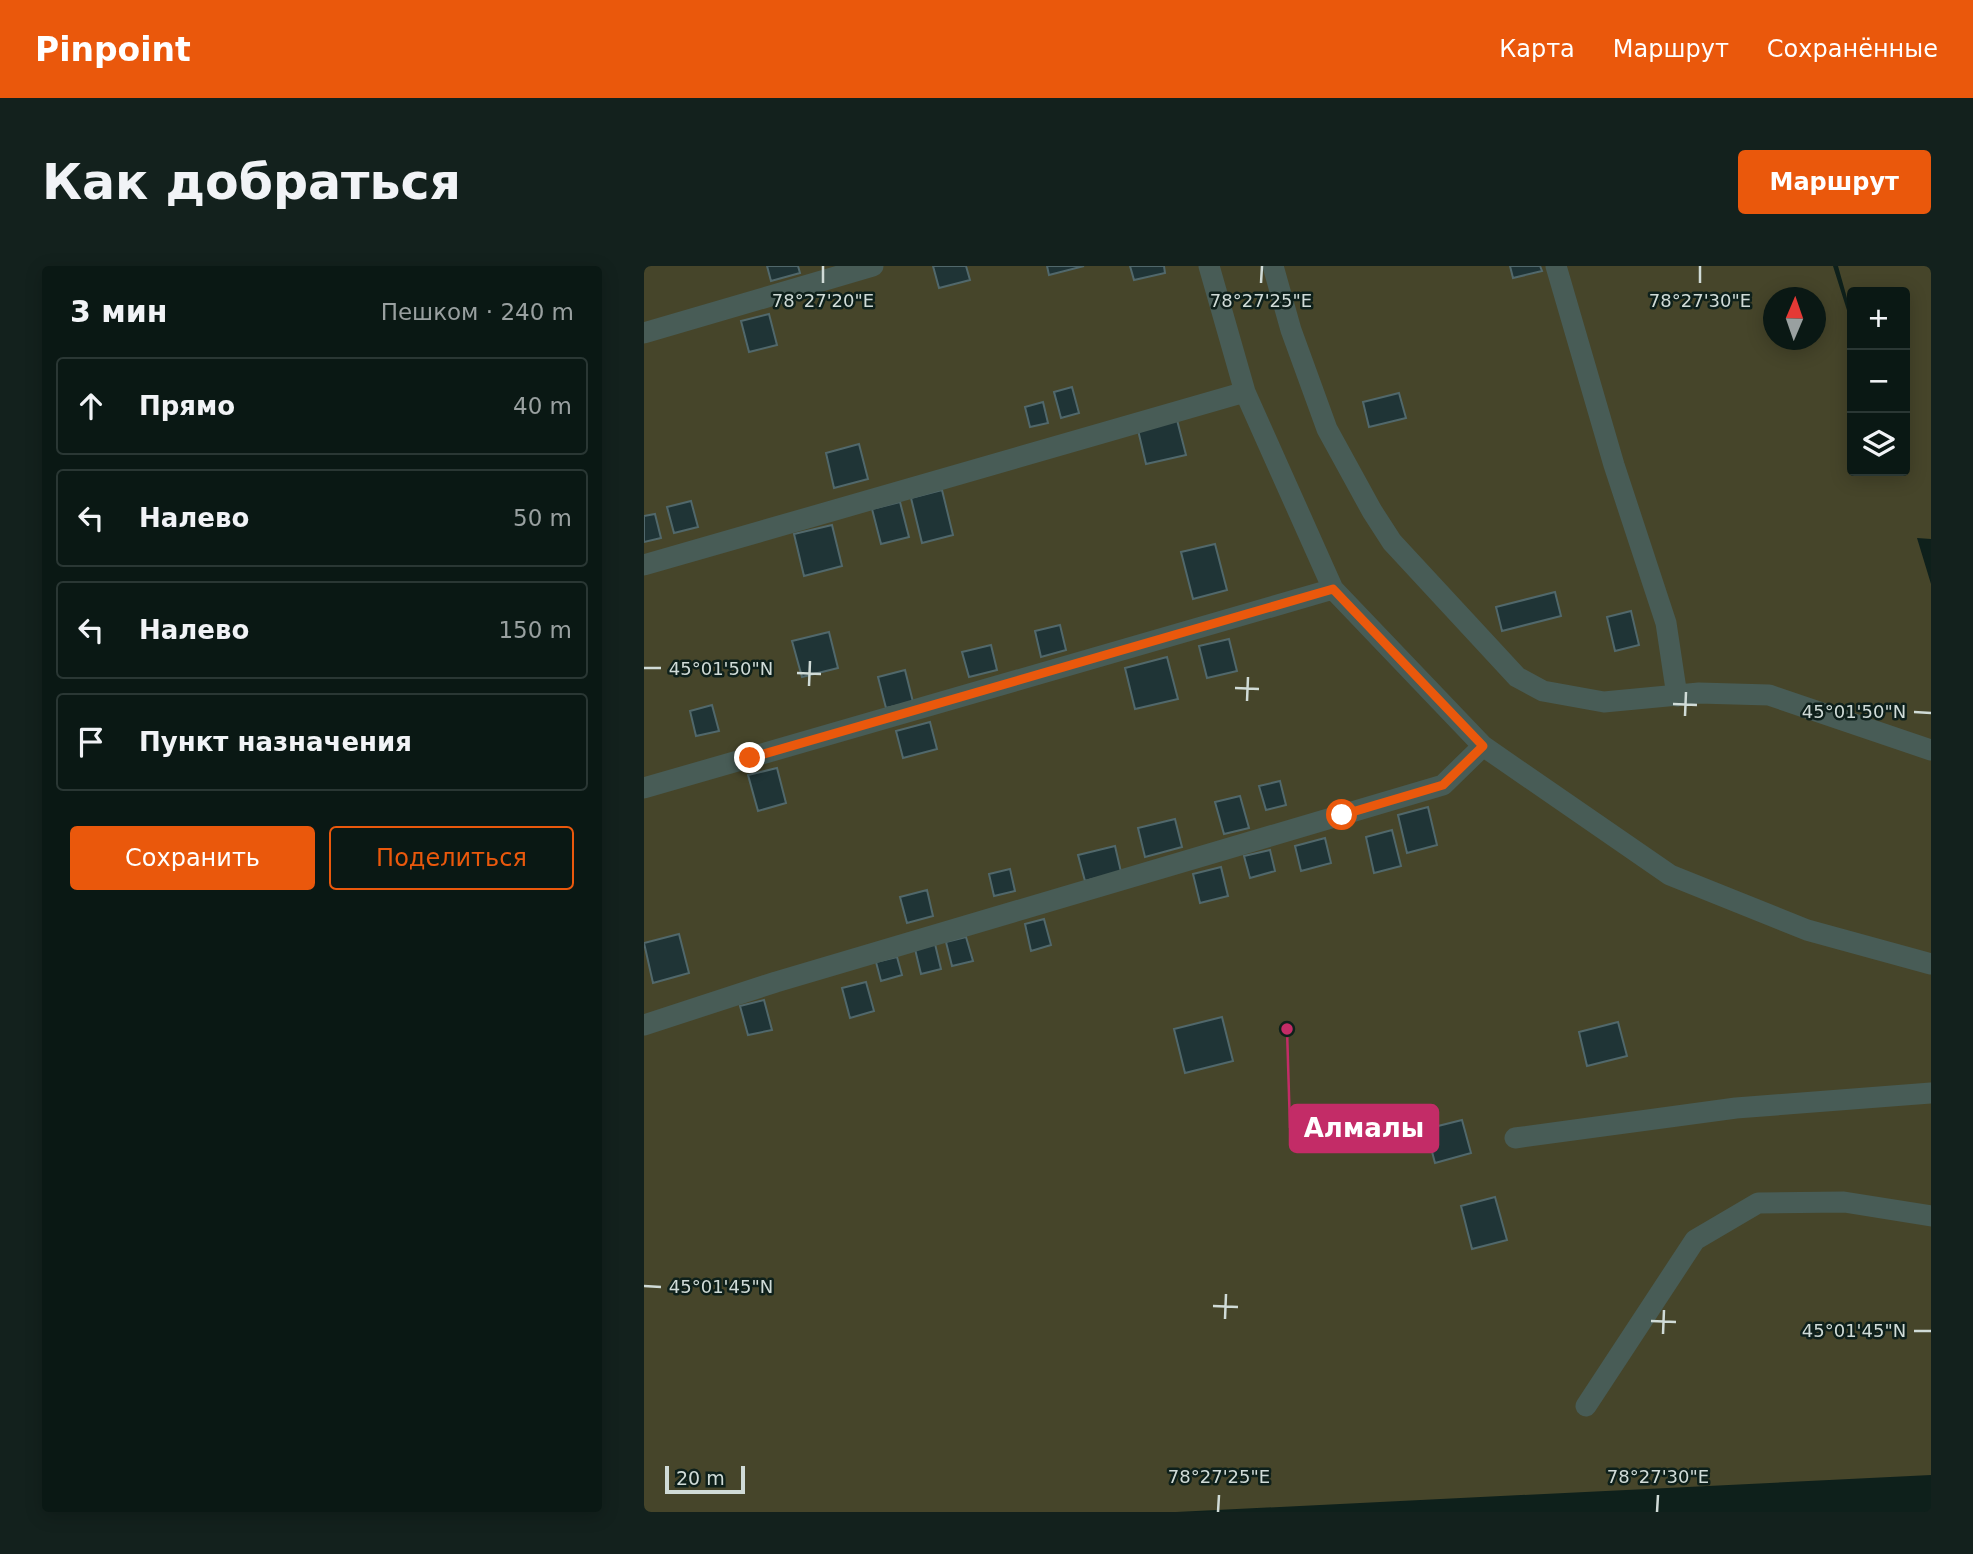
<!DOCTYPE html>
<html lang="ru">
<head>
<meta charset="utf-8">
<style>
  :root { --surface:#0a1814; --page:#13211d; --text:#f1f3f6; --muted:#99a0a0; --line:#2a3734; --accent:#ea580c }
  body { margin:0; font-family:"DejaVu Sans",sans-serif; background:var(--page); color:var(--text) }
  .controls { position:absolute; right:21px; top:21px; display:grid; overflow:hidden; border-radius:7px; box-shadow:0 4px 18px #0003 }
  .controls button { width:63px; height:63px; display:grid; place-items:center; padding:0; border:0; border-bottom:2px solid var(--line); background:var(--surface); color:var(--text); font:35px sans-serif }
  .compass { position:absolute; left:1119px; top:21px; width:63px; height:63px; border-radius:50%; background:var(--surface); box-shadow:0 4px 18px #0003; rotate:2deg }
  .scale { position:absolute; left:21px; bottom:18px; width:80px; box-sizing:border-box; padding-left:7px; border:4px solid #d0dbd7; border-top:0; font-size:19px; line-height:24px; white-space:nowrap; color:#d0dbd7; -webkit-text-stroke:5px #0e201b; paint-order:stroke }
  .stop { position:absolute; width:21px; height:21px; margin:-16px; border:5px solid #ea580c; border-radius:50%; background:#fff }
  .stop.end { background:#ea580c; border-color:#fff; box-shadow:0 2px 7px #0008 }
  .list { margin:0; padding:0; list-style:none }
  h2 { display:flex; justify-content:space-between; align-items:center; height:91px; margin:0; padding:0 28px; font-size:30px }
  h2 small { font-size:23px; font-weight:400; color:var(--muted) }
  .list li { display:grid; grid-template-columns:46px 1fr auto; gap:21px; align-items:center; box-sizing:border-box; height:98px; margin:0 14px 14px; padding:0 14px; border:2px solid var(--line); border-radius:7px }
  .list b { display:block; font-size:26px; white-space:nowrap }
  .list em { font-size:23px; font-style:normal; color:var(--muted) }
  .actions { display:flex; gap:14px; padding:21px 28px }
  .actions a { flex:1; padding:16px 0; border:2px solid var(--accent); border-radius:7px; text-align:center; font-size:24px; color:var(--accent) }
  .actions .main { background:var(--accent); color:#fff }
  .icon { flex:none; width:38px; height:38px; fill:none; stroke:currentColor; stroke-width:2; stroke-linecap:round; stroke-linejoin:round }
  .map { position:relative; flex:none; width:1287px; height:1246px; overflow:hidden; border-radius:7px }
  header { display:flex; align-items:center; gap:42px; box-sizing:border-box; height:98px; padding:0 35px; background:var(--accent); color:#fff }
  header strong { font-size:33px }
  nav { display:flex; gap:38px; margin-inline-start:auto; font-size:24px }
  .intro { display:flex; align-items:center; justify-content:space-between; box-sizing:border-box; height:168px; padding:0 42px }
  h1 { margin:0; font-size:49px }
  .button { padding:18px 32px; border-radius:7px; background:var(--accent); color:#fff; font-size:24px; font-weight:700 }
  main { display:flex; gap:42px; padding:0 42px }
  aside { flex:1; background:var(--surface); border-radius:7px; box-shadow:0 4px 18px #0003 }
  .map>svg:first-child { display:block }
  .green { fill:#46452a; fill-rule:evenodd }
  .building { fill:#1f3436; stroke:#51686b; stroke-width:2 }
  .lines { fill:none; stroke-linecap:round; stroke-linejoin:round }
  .minor { stroke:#485c56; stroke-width:21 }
  .route { stroke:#ea580c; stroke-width:9 }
  .ticks { fill:none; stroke:#d0dbd7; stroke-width:2.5 }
  .ticks-label { font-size:18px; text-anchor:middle; fill:#d0dbd7; stroke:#0e201b; stroke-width:5; stroke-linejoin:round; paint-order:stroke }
  .leader { fill:none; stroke:#c32c67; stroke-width:2.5 }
  .callout-dot { fill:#c32c67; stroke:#0e201b; stroke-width:2.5 }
  .callout { fill:#c32c67; stroke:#c32c67; stroke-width:2.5 }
  .callout-label { font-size:26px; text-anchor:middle; font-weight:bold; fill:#fff }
</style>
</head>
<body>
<header>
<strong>Pinpoint</strong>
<nav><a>Карта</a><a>Маршрут</a><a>Сохранённые</a></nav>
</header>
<div class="intro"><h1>Как добраться</h1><a class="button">Маршрут</a></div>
<main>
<aside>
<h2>3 мин<small>Пешком · 240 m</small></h2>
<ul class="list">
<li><svg class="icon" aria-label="ahead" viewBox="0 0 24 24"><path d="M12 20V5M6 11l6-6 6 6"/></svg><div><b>Прямо</b></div><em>40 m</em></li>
<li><svg class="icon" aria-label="left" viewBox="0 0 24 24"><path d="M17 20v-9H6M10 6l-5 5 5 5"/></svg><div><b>Налево</b></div><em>50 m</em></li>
<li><svg class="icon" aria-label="left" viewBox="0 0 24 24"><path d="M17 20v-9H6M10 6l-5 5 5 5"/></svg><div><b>Налево</b></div><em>150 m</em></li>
<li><svg class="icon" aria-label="arrive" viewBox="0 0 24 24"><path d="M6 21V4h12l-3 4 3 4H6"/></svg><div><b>Пункт назначения</b></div></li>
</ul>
<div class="actions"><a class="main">Сохранить</a><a>Поделиться</a></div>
</aside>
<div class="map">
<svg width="1287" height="1246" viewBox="0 0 1287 1246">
  <rect width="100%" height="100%" fill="#0e201b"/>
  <path class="green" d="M 0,0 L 1189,0 L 1208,60 L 1208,205 L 1261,205 L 1261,26 L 1208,26 L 1208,50 L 1194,0 L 1287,0 L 1287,273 L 1273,272 L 1287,318 L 1287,1209 L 532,1246 L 0,1246 ZM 1129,32 L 1171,32 L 1171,74 L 1129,74 Z"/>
  <path class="building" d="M 123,0 L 154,0 L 156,7 L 127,15 Z
    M 289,0 L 322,0 L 326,14 L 295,22 Z
    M 403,0 L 440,0 L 405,9 Z
    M 486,0 L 520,0 L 521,7 L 490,14 Z
    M 866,0 L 896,0 L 898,5 L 869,12 Z
    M 125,48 L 133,79 L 105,86 L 97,55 Z
    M 428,121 L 435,147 L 417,152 L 410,126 Z
    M 755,127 L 762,152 L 725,161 L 719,136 Z
    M 399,136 L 404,157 L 386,161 L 381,141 Z
    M 533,154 L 542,189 L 502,198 L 494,164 Z
    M 215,178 L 224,213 L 190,222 L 182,187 Z
    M 298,224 L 309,269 L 278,277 L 267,232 Z
    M 47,235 L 54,261 L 30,267 L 23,241 Z
    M 256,236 L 265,271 L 237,278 L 228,243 Z
    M 11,248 L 17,272 L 0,276 L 0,250 Z
    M 188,259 L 198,300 L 160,310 L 150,268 Z
    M 571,278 L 583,324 L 549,333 L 537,286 Z
    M 911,326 L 917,350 L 858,365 L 852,341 Z
    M 987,345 L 995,379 L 971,385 L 963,351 Z
    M 416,359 L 422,384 L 397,391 L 391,365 Z
    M 185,366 L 194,402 L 158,411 L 148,375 Z
    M 585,373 L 593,405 L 563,412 L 555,380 Z
    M 347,379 L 353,404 L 325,411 L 318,386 Z
    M 523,391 L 534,433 L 491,443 L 481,402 Z
    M 261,404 L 269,436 L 242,442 L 234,411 Z
    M 68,439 L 75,465 L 52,470 L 46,445 Z
    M 286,456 L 293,483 L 259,492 L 252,465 Z
    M 133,502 L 142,537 L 114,545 L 104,509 Z
    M 636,515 L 642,539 L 622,544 L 615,520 Z
    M 596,530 L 605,562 L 580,568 L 571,536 Z
    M 784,541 L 793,579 L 763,587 L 754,549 Z
    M 531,553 L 538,581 L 501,591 L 494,562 Z
    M 748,564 L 757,600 L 730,607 L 722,571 Z
    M 681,572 L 687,597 L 657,605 L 651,580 Z
    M 471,580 L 477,606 L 441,615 L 434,589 Z
    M 626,584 L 631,605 L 606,612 L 600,590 Z
    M 577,601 L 584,630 L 556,637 L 549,608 Z
    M 366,603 L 371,625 L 350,630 L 345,608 Z
    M 283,624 L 289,650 L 263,657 L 256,631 Z
    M 400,653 L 407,679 L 387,685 L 381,658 Z
    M 35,668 L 45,707 L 9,717 L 0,677 Z
    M 322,671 L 329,695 L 308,700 L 302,676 Z
    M 291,678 L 297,703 L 277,708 L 271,683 Z
    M 253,691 L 258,709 L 237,715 L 232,696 Z
    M 222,716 L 230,745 L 206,752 L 198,722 Z
    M 120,734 L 128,764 L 104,769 L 96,740 Z
    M 578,751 L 589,795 L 541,807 L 530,763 Z
    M 974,756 L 983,790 L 943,800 L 935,766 Z
    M 818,854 L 827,887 L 791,897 L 782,863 Z
    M 851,931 L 863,974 L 828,983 L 817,940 Z"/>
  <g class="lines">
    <path class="minor" d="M 565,0 L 601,126 L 689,323 L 839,480 L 1026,609 L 1163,664 L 1287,698
      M 629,0 L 647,64 L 683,163 L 728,245 L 748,276 L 873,411 L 899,425 L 960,436 L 1055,427 L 1125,429 L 1287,484
      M 912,0 L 970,199 L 1022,357 L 1033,430
      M 0,67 L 229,0
      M 0,299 L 601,126
      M 0,522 L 689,323
      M 0,759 L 132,716 L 799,519 L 839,480
      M 871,872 L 1092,842 L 1287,827
      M 942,1140 L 1051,974 L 1114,937 L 1200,936 L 1287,950"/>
  </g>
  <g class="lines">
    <path class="route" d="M 106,492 L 689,323 L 839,480 L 799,519 L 698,549"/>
  </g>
  <path class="ticks" d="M 179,17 L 179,0M 617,17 L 618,0M 1056,17 L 1056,0M 0,402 L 17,402M 153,407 L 177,408M 165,420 L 166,395M 591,422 L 615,423M 603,435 L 604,411M 1029,438 L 1053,439M 1270,446 L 1287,447M 1041,450 L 1042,426M 0,1020 L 17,1021M 569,1040 L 594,1041M 581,1053 L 582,1028M 1007,1055 L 1032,1056M 1270,1065 L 1287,1065M 1019,1068 L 1020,1044M 574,1246 L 575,1229M 1013,1246 L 1014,1229"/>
  <g class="ticks-label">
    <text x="179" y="41">78°27'20"E</text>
    <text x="617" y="41">78°27'25"E</text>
    <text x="1056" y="41">78°27'30"E</text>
    <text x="77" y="409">45°01'50"N</text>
    <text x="1210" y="452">45°01'50"N</text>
    <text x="77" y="1027">45°01'45"N</text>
    <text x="1210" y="1071">45°01'45"N</text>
    <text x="575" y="1217">78°27'25"E</text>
    <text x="1014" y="1217">78°27'30"E</text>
  </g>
  <path class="leader" d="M643 763L646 862"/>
  <circle class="callout-dot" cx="643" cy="763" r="7"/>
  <rect class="callout" x="646" y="839" width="148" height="47" rx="7"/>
  <g class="callout-label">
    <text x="720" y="871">Алмалы</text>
  </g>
</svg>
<div class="controls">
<button>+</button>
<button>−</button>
<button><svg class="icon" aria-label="layers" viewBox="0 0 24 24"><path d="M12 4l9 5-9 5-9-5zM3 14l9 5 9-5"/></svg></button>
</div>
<svg class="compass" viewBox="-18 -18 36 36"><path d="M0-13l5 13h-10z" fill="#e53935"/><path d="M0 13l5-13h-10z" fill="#99a0a0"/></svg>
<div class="scale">20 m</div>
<div class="stop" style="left:698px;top:549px"></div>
<div class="stop end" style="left:106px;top:492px"></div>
</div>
</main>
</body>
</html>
